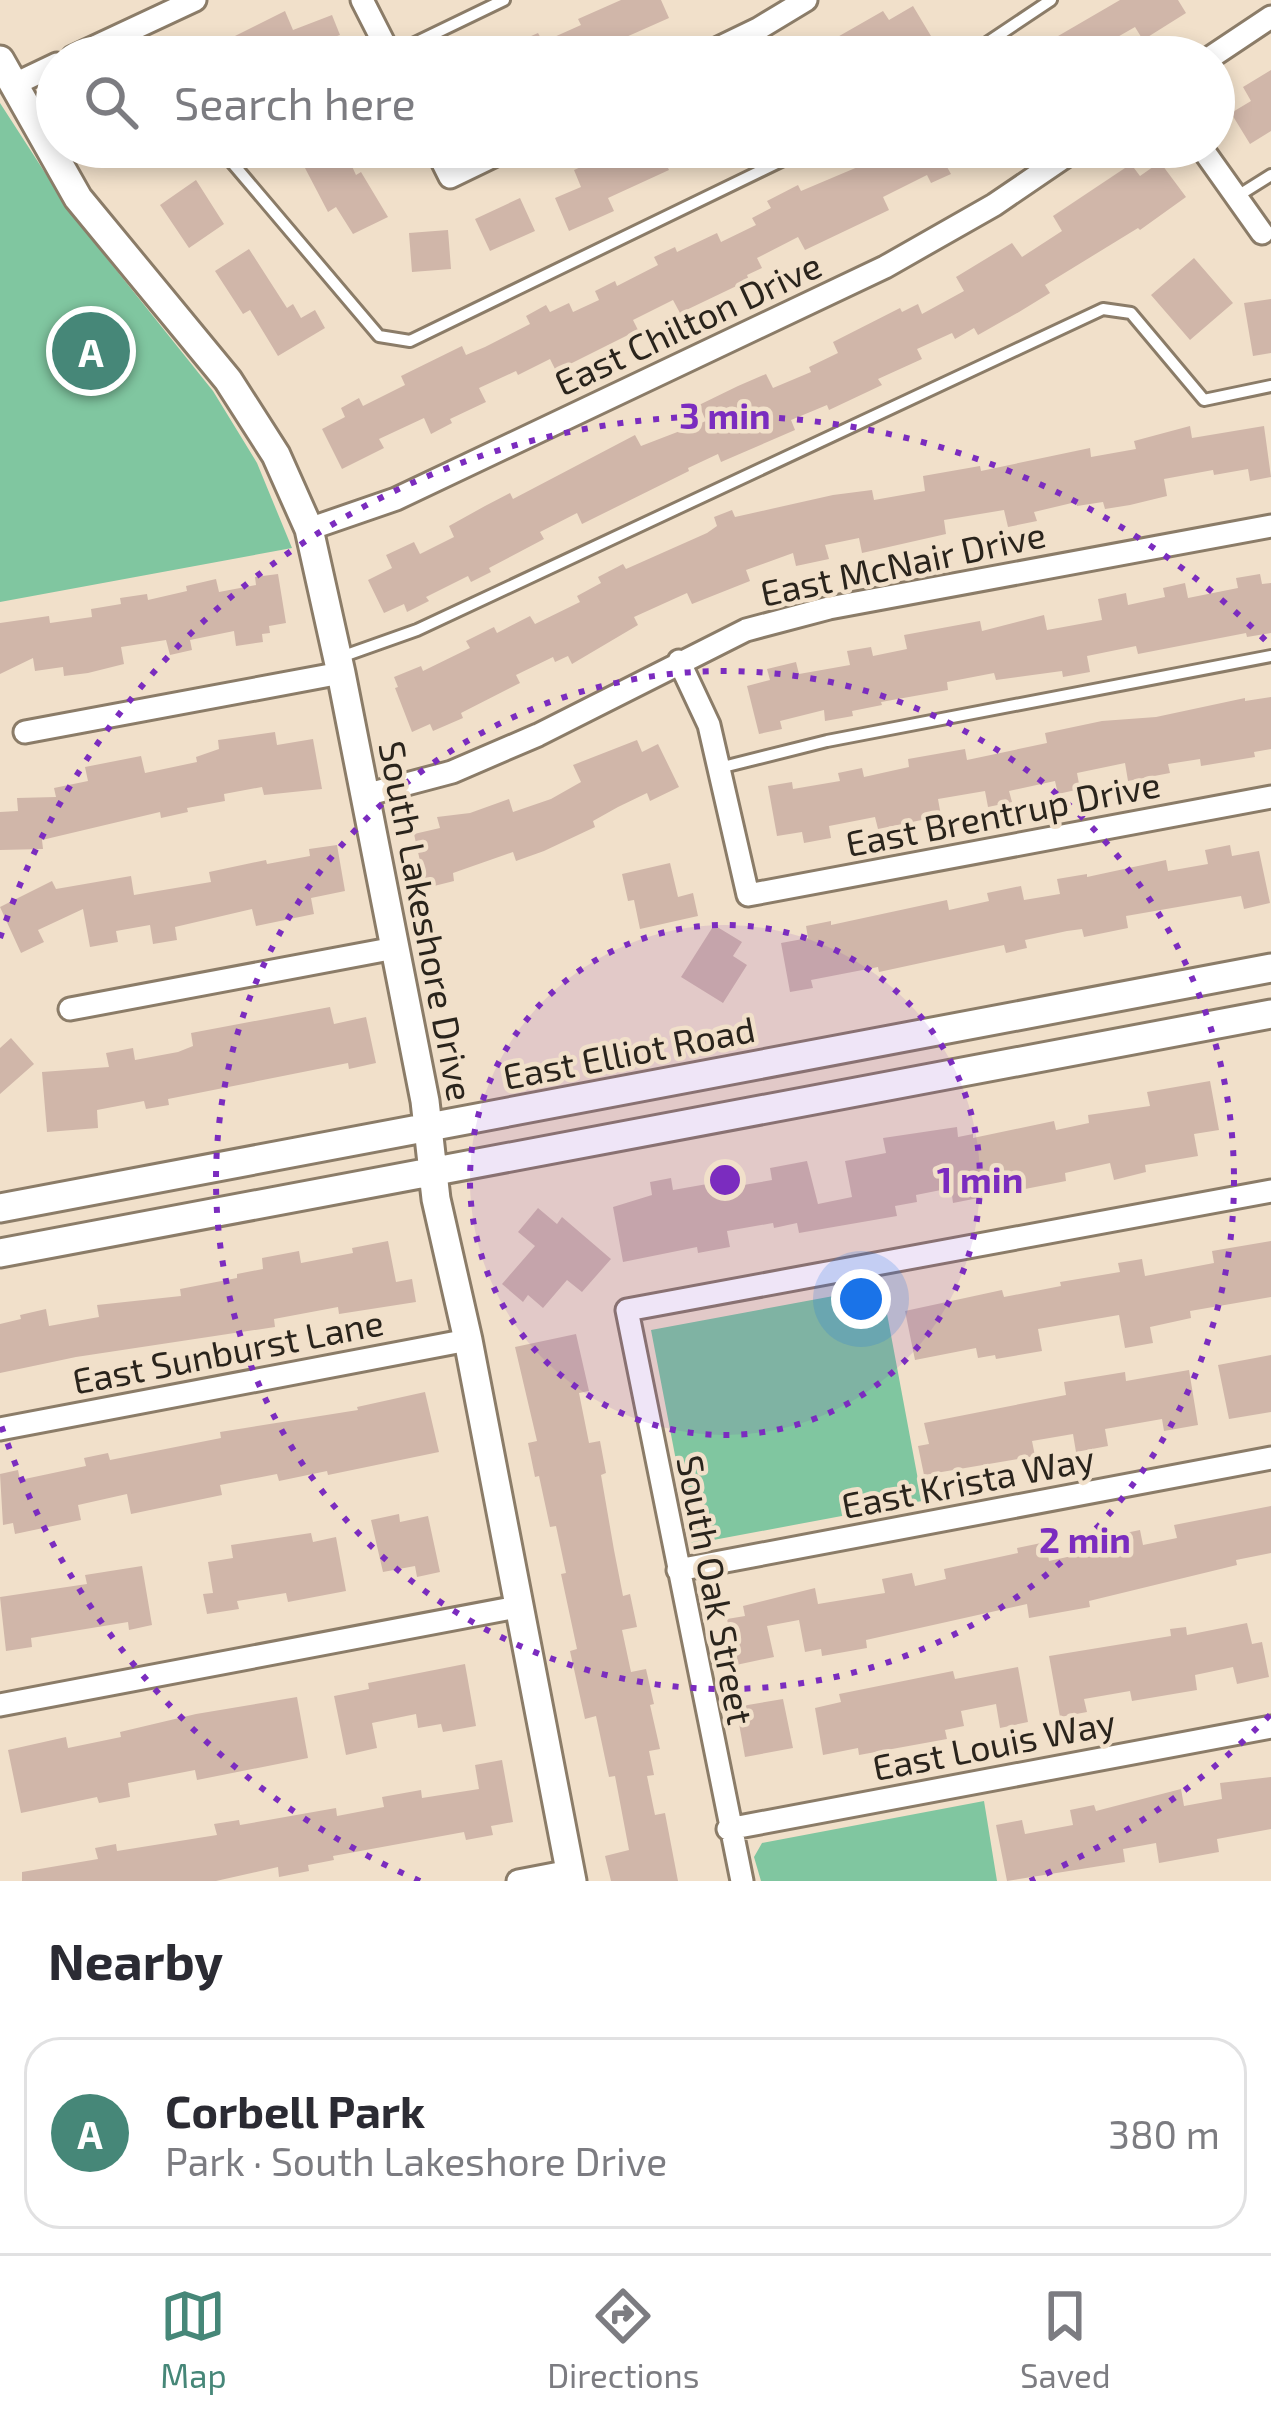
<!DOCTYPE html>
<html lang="en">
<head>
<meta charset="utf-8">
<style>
  :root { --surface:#fff; --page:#f2f2f3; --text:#2b2b33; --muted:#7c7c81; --line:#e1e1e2; --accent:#468778 }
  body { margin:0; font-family:"Exo 2",sans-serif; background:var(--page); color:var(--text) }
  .you { position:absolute; left:861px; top:1299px; width:42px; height:42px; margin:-30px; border:9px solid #fff; border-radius:50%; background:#1a73e8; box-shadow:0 0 0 18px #1a73e833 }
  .badge { display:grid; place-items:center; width:78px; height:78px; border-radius:50%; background:var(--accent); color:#fff; font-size:39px; font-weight:700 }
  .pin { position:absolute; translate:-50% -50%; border:6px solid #fff; box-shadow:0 3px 12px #0006 }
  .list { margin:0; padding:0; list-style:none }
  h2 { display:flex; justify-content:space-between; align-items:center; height:156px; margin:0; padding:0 48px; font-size:51px }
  h2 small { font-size:39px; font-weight:400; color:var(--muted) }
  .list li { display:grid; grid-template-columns:78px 1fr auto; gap:36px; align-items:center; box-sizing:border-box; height:192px; margin:0 24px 24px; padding:0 24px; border:3px solid var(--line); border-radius:36px }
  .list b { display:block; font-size:45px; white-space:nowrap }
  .list p { margin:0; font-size:39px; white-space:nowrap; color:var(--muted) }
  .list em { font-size:39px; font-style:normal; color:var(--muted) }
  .icon { flex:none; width:66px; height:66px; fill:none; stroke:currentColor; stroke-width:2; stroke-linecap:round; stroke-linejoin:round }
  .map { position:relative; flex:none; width:1271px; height:1881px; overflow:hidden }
  .search { position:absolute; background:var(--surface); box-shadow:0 6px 18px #0003; left:36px; right:36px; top:36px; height:132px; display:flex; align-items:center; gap:30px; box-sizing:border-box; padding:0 42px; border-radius:66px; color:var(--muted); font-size:45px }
  .sheet { height:372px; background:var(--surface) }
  nav { display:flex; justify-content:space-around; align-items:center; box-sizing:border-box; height:168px; border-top:3px solid var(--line); background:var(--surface); font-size:33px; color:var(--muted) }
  nav a { display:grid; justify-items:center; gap:6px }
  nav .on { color:var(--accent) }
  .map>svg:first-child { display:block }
  .green { fill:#80c6a0 }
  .building { fill:#d0b6a9 }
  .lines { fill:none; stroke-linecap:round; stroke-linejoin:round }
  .lane-casing { stroke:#8b7c68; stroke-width:16 }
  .street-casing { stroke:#8b7c68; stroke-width:27 }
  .secondary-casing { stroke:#8b7c68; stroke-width:33 }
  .lane { stroke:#fff; stroke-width:10 }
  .street { stroke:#fff; stroke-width:21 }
  .secondary { stroke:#fff; stroke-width:27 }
  .ring { fill:none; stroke:#7b2cbf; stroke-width:6; stroke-dasharray:6 12 }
  .labels { text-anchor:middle; stroke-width:9; stroke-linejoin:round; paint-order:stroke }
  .street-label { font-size:36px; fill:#2a241c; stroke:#f1e0ca }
  .centre { fill:#7b2cbf; stroke:#f1e0ca; stroke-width:6 }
  .ring-label { font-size:36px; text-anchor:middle; font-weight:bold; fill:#7b2cbf; stroke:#f1e0ca; stroke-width:9; stroke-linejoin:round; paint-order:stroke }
</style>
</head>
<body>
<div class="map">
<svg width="1271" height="1881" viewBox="0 0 1271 1881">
  <rect width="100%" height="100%" fill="#f1e0ca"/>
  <path class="green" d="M 0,103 L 73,216 L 213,391 L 257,463 L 292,548 L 0,602 Z
    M 882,1287 L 922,1501 L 692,1544 L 651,1330 Z
    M 984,1801 L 997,1881 L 761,1881 L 754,1857 L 762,1843 Z"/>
  <path class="building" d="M 621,0 L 661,0 L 669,18 L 581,57 L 511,57 L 518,54 L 513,44 L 538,33 L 543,42 L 581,25 L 578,19 Z
    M 1120,0 L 1178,0 L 1186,13 L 1143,40 L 1135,27 L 1093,51 L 1096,57 L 1022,57 Z
    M 913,6 L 931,36 L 896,57 L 844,57 L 834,39 L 883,11 L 889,20 Z
    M 285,11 L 293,30 L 332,15 L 340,35 L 329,39 L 336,57 L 228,57 L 221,43 Z
    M 1271,70 L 1271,131 L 1250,144 L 1231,113 L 1251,101 L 1243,87 Z
    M 294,147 L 343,147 L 356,175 L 361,172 L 388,217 L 353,234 L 336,207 L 328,212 Z
    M 627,147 L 658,147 L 669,170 L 608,198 L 614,211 L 569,231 L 555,198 L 581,187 L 574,170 Z
    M 893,147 L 989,147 L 947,167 L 951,174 L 931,183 L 927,175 L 883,197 L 889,210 L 805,250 L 798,237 L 757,258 L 762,268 L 747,275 L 749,280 L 680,313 L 673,300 L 633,320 L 638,330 L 556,371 L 550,359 L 518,375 L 516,371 L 479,388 L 486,402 L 450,419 L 452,423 L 431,434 L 424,418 L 379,439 L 384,448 L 342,469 L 322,429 L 345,417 L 341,408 L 359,398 L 363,406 L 405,385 L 401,376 L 462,346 L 466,355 L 485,347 L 530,324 L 526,316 L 546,305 L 550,312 L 569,303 L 573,312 L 599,300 L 595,291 L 615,281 L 617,286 L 658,265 L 654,257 L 675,247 L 677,252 L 717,233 L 721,242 L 756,225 L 752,218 L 771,208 L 767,201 L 798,185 L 801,191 L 879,158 L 877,154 Z
    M 1160,162 L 1186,197 L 1140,230 L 1138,228 L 1045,285 L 1050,293 L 1019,312 L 978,335 L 974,328 L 955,339 L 952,333 L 917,349 L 922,359 L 878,379 L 882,385 L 829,410 L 827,405 L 791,420 L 795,430 L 721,462 L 718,454 L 688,468 L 689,471 L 582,524 L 577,513 L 540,532 L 544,539 L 489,568 L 491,572 L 471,582 L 468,576 L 426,597 L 429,601 L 407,612 L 404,604 L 384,613 L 368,580 L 392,568 L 386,555 L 414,542 L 420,554 L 454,537 L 449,526 L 485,506 L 510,493 L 513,499 L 635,435 L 641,446 L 706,421 L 699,405 L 738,386 L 766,374 L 773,388 L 811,372 L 809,367 L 838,353 L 833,342 L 900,308 L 902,312 L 918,304 L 922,314 L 964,291 L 956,277 L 1012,243 L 1022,257 L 1062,231 L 1053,216 L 1131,164 L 1140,176 Z
    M 196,180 L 224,224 L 189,248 L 160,205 Z
    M 520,198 L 535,231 L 490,251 L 475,219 Z
    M 448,230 L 451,269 L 412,272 L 409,233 Z
    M 249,249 L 287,308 L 293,304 L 301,318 L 315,310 L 325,328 L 278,356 L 250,310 L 243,314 L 215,271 Z
    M 1194,258 L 1233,303 L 1190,340 L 1151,295 Z
    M 1271,299 L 1271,353 L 1253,356 L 1244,303 Z
    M 1190,426 L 1192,438 L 1264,426 L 1271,477 L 1250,481 L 1248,469 L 1214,475 L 1213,470 L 1164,479 L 1167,496 L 1130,505 L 1105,509 L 1103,502 L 1077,506 L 1076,502 L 1034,512 L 1037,521 L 1008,527 L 1004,510 L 944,520 L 946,534 L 862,553 L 859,538 L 825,545 L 829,559 L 796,566 L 793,553 L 746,570 L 750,581 L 692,604 L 687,593 L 634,617 L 638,625 L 572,664 L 568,656 L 555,662 L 553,657 L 516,675 L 520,683 L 461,713 L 463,718 L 433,731 L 430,724 L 412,732 L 395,688 L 398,687 L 394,677 L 421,666 L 423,671 L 470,648 L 466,641 L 494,627 L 497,633 L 530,616 L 535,624 L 580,602 L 577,596 L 601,583 L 598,577 L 623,564 L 626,569 L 707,533 L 717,526 L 714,517 L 732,510 L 735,517 L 833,495 L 872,490 L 874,500 L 925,491 L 923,476 L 980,466 L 981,471 L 1090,448 L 1091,457 L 1136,449 L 1134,441 Z
    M 278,574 L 286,623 L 269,626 L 270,633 L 262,634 L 263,642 L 236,646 L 234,631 L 190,640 L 192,650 L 170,655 L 166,640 L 121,647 L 124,664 L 88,673 L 64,676 L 63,667 L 35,671 L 33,658 L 0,674 L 0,623 L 49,616 L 50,623 L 92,617 L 91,609 L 121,604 L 120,598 L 147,594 L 148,600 L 187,591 L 186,586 L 216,579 L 219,592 L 256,585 L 255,577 Z
    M 1260,574 L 1262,584 L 1271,583 L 1271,633 L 1247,637 L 1246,633 L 1138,654 L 1136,646 L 1087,656 L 1090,672 L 1063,677 L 1062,671 L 996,680 L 994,673 L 947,682 L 948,690 L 881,702 L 882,705 L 852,711 L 853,716 L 825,721 L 824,710 L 780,721 L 782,729 L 759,734 L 747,686 L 770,680 L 767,669 L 796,662 L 799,674 L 850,665 L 847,651 L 871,647 L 873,656 L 907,649 L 904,635 L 980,621 L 982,631 L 1044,615 L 1047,630 L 1102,620 L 1098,599 L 1126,593 L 1128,605 L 1165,597 L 1163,588 L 1185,583 L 1188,598 L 1238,588 L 1236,578 Z
    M 1271,697 L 1271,749 L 1254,752 L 1255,757 L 1201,766 L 1200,759 L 1168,764 L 1170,773 L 1128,781 L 1125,763 L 1077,773 L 1080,789 L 1058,794 L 1055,781 L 1009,791 L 1012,802 L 988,807 L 985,791 L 938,799 L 941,816 L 878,829 L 875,817 L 829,826 L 831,838 L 804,843 L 802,832 L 777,836 L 768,786 L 792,782 L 793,789 L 840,781 L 838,773 L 862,768 L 864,777 L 909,767 L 908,759 L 965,749 L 967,760 L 1047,743 L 1045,733 L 1102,721 L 1156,717 L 1245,698 L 1245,701 Z
    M 275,732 L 277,745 L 313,739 L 322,789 L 264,795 L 262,787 L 224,794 L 225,801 L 187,808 L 188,812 L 161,818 L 160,812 L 42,840 L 43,849 L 0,850 L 0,812 L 18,811 L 17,798 L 56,797 L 54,788 L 88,781 L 85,767 L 141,756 L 145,773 L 197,762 L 196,757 L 219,749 L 218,740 Z
    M 637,740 L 642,752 L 658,744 L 679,787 L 650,801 L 647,793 L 618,807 L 593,821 L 595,827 L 544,851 L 516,861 L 513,852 L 453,873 L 454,881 L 426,888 L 414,834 L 440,828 L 437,817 L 470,813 L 509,799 L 513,812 L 551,799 L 581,782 L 573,765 Z
    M 337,845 L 345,891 L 311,898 L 314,914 L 256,926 L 252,909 L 175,927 L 177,940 L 153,944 L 150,925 L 116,931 L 118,942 L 90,947 L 83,909 L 38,930 L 44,942 L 21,953 L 0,907 L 52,881 L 56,889 L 131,876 L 134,895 L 211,882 L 209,872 L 266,860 L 267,864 L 310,856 L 309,849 Z
    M 1230,845 L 1232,856 L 1259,851 L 1270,903 L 1244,909 L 1241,896 L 1126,916 L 1128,928 L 1084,937 L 1082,929 L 1067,931 L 1025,940 L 1027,948 L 1006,953 L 1004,945 L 879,972 L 878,967 L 811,980 L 813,988 L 790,992 L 781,943 L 808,938 L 806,926 L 831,921 L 831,925 L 947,900 L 949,910 L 989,901 L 987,893 L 1021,886 L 1024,900 L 1060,894 L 1057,879 L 1087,874 L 1087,877 L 1166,860 L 1168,871 L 1208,864 L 1205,850 Z
    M 670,863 L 678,897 L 693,893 L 698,916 L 640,929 L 634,900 L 628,901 L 622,874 Z
    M 714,925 L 742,942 L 733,956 L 747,965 L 723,1003 L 681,977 Z
    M 330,1007 L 334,1024 L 366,1017 L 376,1063 L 349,1069 L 348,1063 L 168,1099 L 169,1105 L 146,1109 L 144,1101 L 97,1110 L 98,1128 L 47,1132 L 42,1072 L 109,1067 L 106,1053 L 133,1048 L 135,1060 L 178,1052 L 193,1046 L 191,1033 Z
    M 11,1038 L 34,1064 L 0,1094 L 0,1048 Z
    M 1210,1081 L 1219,1130 L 1194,1134 L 1198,1156 L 1145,1165 L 1146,1172 L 1114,1180 L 1110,1163 L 1065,1173 L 1066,1181 L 953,1203 L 951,1188 L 916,1195 L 917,1202 L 895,1206 L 897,1216 L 799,1233 L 797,1223 L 774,1228 L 773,1223 L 727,1231 L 730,1247 L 698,1253 L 697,1247 L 623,1262 L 613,1207 L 652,1195 L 650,1182 L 671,1178 L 673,1190 L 730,1180 L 732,1187 L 772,1180 L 770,1168 L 807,1161 L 818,1204 L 852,1197 L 845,1161 L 886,1153 L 883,1138 L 957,1127 L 958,1137 L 973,1134 L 973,1138 L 1054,1121 L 1056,1130 L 1089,1123 L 1088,1115 L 1150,1106 L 1147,1092 Z
    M 538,1208 L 557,1224 L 562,1217 L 611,1259 L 582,1292 L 567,1280 L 543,1308 L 528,1295 L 523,1302 L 502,1284 L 535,1246 L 518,1232 Z
    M 388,1241 L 396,1282 L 412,1279 L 416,1302 L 339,1314 L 338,1307 L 274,1319 L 275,1327 L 76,1357 L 0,1373 L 0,1324 L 21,1319 L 20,1315 L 46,1309 L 49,1326 L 99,1317 L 97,1305 L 181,1296 L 180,1289 L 237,1278 L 237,1274 L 263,1269 L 262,1258 L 299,1251 L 301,1263 L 353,1253 L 352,1248 Z
    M 1271,1241 L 1271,1297 L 1190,1311 L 1191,1318 L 1150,1327 L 1153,1343 L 1125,1348 L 1119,1315 L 1038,1329 L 1042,1351 L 996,1359 L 995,1355 L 978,1358 L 976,1348 L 915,1360 L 905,1311 L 1002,1290 L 1004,1297 L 1061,1286 L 1060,1282 L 1120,1272 L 1118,1263 L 1142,1259 L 1145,1276 L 1214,1263 L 1212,1251 Z
    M 576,1334 L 589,1391 L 579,1393 L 589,1443 L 600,1441 L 606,1473 L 601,1475 L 614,1550 L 623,1596 L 630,1594 L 637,1627 L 622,1630 L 631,1672 L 646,1669 L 654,1704 L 650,1705 L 660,1749 L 649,1751 L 654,1775 L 647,1776 L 655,1815 L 665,1813 L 678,1881 L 611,1881 L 605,1856 L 629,1850 L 615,1776 L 609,1777 L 596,1716 L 585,1719 L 570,1651 L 577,1649 L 561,1574 L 566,1573 L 556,1526 L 550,1527 L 539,1476 L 535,1477 L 528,1443 L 537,1441 L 515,1347 Z
    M 1271,1355 L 1271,1412 L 1229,1419 L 1218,1365 Z
    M 1189,1370 L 1198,1425 L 1164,1431 L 1162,1419 L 1105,1429 L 1108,1446 L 1076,1452 L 1073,1434 L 1032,1441 L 1035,1456 L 924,1475 L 918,1446 L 929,1444 L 924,1423 L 1066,1395 L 1064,1382 L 1125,1372 L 1126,1381 Z
    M 425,1392 L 439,1452 L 328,1475 L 327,1471 L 279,1481 L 277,1474 L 220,1485 L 222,1495 L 131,1514 L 127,1494 L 78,1505 L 81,1520 L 15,1534 L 13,1523 L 3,1525 L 0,1474 L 18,1470 L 20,1480 L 86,1466 L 84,1458 L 108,1453 L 110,1460 L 221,1438 L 220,1432 L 358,1410 L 357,1407 Z
    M 1271,1506 L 1271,1553 L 1236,1560 L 1237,1565 L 1089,1601 L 1090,1607 L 1029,1618 L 1027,1604 L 866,1640 L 867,1648 L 822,1656 L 821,1649 L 805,1652 L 799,1620 L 767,1626 L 774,1657 L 736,1665 L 727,1619 L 745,1616 L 743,1606 L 815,1588 L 818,1604 L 885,1593 L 882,1579 L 912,1573 L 915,1586 L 946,1579 L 944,1569 L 1018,1553 L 1017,1548 L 1046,1542 L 1049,1561 L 1108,1548 L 1106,1537 L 1140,1530 L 1143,1545 L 1177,1538 L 1174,1525 Z
    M 399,1514 L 400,1522 L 428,1516 L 440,1572 L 417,1577 L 415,1566 L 383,1572 L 371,1520 Z
    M 311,1533 L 313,1542 L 336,1537 L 346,1591 L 288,1602 L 286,1593 L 237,1601 L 239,1609 L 207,1614 L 203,1594 L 213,1593 L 208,1562 L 233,1558 L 231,1545 Z
    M 142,1566 L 152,1625 L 129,1630 L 128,1622 L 31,1638 L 32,1647 L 6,1651 L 0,1597 L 87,1584 L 85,1575 Z
    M 1247,1623 L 1252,1644 L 1262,1642 L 1269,1677 L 1237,1684 L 1233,1667 L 1195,1675 L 1197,1690 L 1132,1701 L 1130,1691 L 1084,1699 L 1087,1712 L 1060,1717 L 1049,1656 L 1171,1636 L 1170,1629 L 1186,1627 L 1187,1635 Z
    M 465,1664 L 476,1726 L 443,1732 L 441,1724 L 418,1728 L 416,1714 L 372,1723 L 377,1748 L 346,1755 L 334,1696 L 369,1689 L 368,1683 Z
    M 1018,1667 L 1028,1722 L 1000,1728 L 996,1704 L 961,1711 L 964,1726 L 945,1730 L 947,1739 L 859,1755 L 858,1748 L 823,1755 L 815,1708 L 841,1702 L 839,1694 L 953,1671 L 955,1679 Z
    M 297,1697 L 308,1758 L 197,1780 L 195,1770 L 128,1783 L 130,1797 L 99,1803 L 97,1797 L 21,1813 L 8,1750 L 66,1737 L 68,1748 L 121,1737 L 120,1732 L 196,1714 Z
    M 783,1699 L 793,1748 L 745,1757 L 736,1707 Z
    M 502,1760 L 513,1822 L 491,1826 L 493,1835 L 466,1840 L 464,1832 L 333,1856 L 334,1860 L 308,1865 L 309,1871 L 279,1877 L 278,1867 L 216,1881 L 22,1881 L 22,1872 L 98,1859 L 95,1848 L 116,1844 L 117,1851 L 217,1835 L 214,1824 L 239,1820 L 240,1825 L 336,1808 L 337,1816 L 384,1807 L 382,1797 L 421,1790 L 422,1798 L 479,1789 L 475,1765 Z
    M 1271,1777 L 1271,1829 L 1217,1839 L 1219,1852 L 1159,1863 L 1156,1843 L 1123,1849 L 1125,1862 L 1007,1881 L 996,1825 L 1022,1820 L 1025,1834 L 1073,1825 L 1070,1810 L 1094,1805 L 1096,1811 L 1181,1789 L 1184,1806 L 1222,1799 L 1220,1783 Z"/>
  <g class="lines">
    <g class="lane-casing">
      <path id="lane" d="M 388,56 L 504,0
        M 966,57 L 1051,0
        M 231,147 L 229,159 L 379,336 L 410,341 L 810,147
        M 1236,197 L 1271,175
        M 338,658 L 417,630 L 1103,309 L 1131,313 L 1204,400 L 1271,386
        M 719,768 L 827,741 L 1271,656"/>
    </g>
    <g class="street-casing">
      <path id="street" d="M 362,0 L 391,57
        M 73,57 L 195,0
        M 700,57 L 758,29 L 806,0
        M 1211,57 L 1271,17
        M 13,85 L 57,64
        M 435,147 L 450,177 L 512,147
        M 1201,147 L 1262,233
        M 309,529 L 396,499 L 885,267 L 994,205 L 1079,147
        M 679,661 L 709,725 L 748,895 L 1271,797
        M 25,732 L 341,673
        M 365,795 L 452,772 L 538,735 L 746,630 L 829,608 L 1271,526
        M 70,1009 L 395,948
        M 0,1429 L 468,1340
        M 678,1570 L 1271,1458
        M 0,1705 L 517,1607
        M 728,1829 L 1271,1727
        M 518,1881 L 570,1871
        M 742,1881 L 627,1310 L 1271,1191"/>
    </g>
    <g class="secondary-casing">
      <path id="secondary" d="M 0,60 L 78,198 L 228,380 L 276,455 L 309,529 L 341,673 L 425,1101 L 436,1199 L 468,1340 L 572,1881
        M 0,1208 L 1271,968
        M 0,1253 L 1271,1014"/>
    </g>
    <use href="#lane" class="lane"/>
    <use href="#street" class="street"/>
    <use href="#secondary" class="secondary"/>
  </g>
  <circle cx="725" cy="1180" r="255" fill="#7b2cbf" fill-opacity=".12"/>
  <g class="ring">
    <circle cx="725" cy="1180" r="255"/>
    <circle cx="725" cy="1180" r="509"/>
    <path d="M1270 1715A764 764 0 0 1 1030 1881M420 1881A764 764 0 0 1 0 1422M0 938A764 764 0 0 1 1270 645"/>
  </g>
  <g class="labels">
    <g class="street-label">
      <text transform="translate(688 324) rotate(-25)" y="13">East Chilton Drive</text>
      <text transform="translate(903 564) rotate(-12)" y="13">East McNair Drive</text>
      <text transform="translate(1003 814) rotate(-11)" y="13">East Brentrup Drive</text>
      <text transform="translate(426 921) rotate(79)" y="13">South Lakeshore Drive</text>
      <text transform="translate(629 1053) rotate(-11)" y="13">East Elliot Road</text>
      <text transform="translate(228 1352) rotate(-11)" y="13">East Sunburst Lane</text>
      <text transform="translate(968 1482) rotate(-11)" y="13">East Krista Way</text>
      <text transform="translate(715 1590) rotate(79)" y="13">South Oak Street</text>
      <text transform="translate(994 1745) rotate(-11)" y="13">East Louis Way</text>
    </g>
  </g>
  <circle cx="725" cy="1180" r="18" class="centre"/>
  <g class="ring-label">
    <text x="725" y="429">3 min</text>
    <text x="980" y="1193">1 min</text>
    <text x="1085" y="1553">2 min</text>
  </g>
</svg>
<div class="you"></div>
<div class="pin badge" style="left:91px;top:351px">A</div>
<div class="search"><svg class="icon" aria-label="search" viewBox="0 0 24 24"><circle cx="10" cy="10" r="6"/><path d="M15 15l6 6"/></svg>Search here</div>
</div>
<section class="sheet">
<h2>Nearby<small></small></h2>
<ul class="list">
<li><span class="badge">A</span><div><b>Corbell Park</b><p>Park · South Lakeshore Drive</p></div><em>380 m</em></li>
</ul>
</section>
<nav>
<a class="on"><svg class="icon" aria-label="map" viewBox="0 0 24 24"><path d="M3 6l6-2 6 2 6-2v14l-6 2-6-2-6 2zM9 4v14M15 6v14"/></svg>Map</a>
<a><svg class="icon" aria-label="directions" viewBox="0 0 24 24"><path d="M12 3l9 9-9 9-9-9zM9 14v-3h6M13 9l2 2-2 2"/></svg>Directions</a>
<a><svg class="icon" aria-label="saved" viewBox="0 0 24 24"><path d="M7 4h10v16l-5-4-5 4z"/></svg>Saved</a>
</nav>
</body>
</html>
